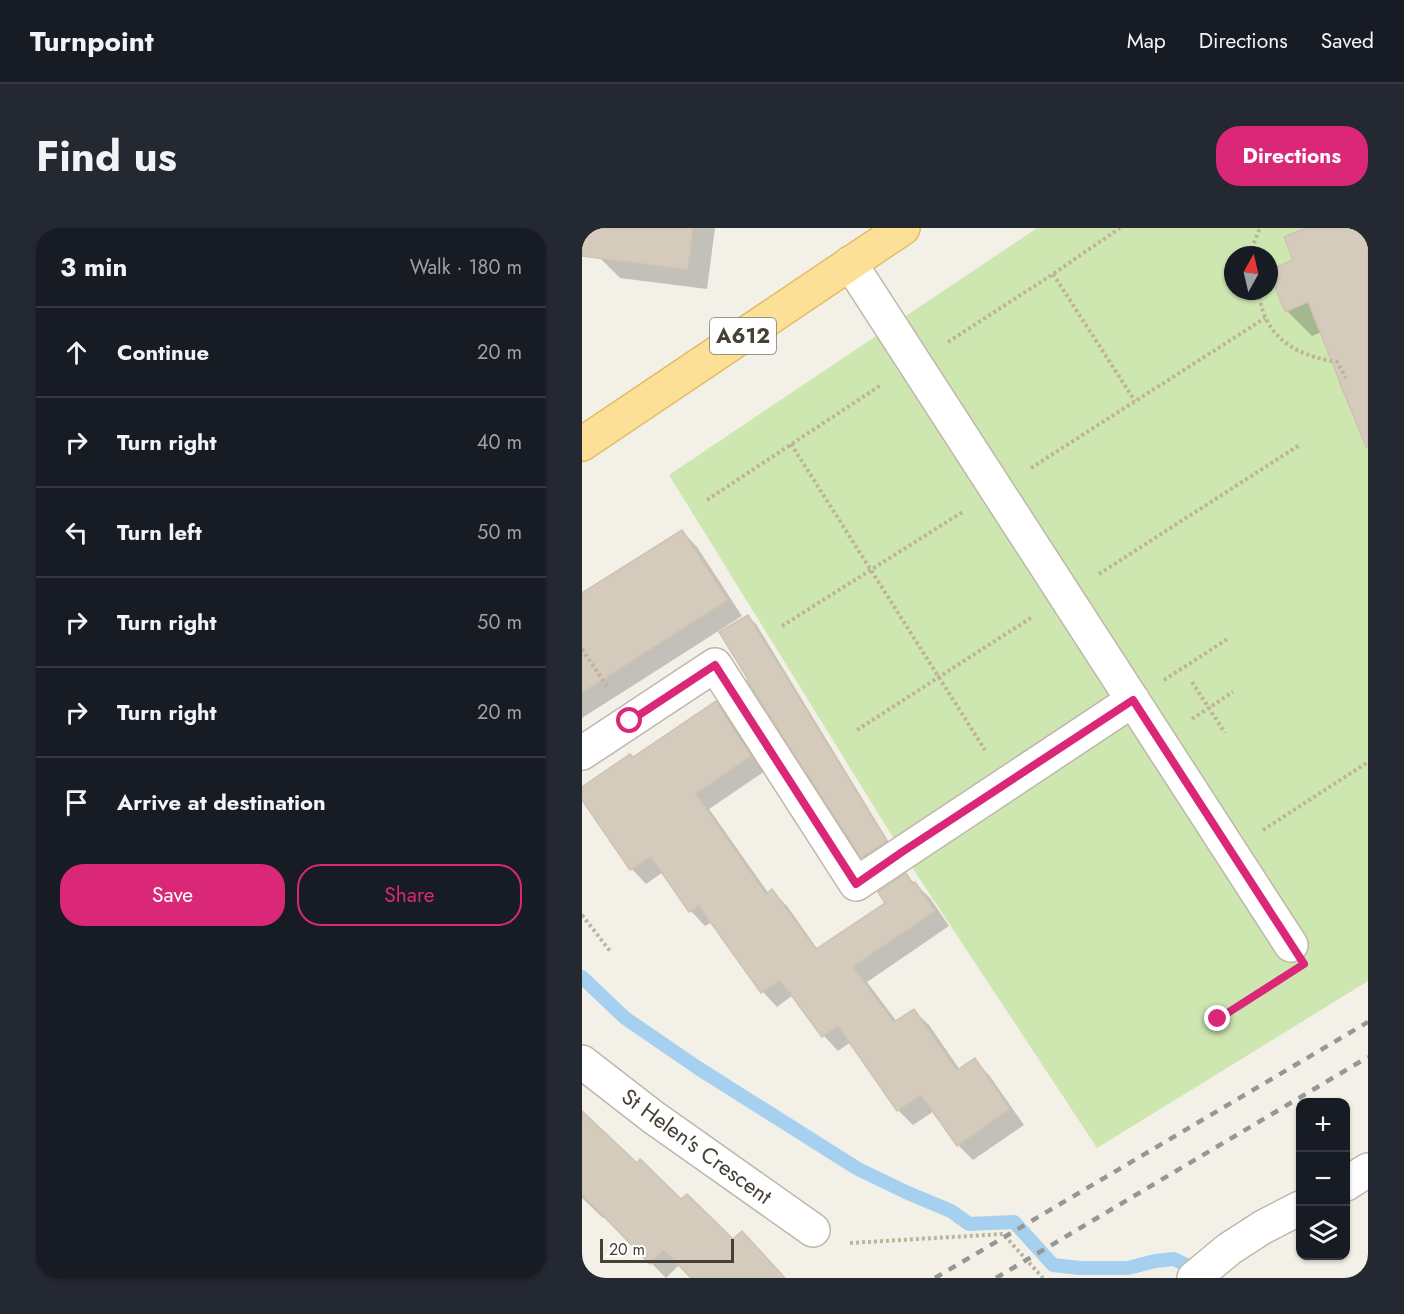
<!DOCTYPE html>
<html lang="en">
<head>
<meta charset="utf-8">
<style>
  :root { --surface:#171b24; --page:#242831; --text:#f1f3f6; --muted:#9ea1a6; --line:#363941; --accent:#db2777 }
  body { margin:0; font-family:Jost,sans-serif; background:var(--page); color:var(--text) }
  .controls { position:absolute; right:18px; bottom:18px; display:grid; overflow:hidden; border-radius:12px; box-shadow:0 2px 4px #0004 }
  .controls button { width:54px; height:54px; display:grid; place-items:center; padding:0; border:0; border-bottom:2px solid var(--line); background:var(--surface); color:var(--text); font:30px sans-serif }
  .compass { position:absolute; left:642px; top:18px; width:54px; height:54px; border-radius:50%; background:var(--surface); box-shadow:0 2px 4px #0004; rotate:8deg }
  .scale { position:absolute; left:18px; bottom:15px; width:134px; box-sizing:border-box; padding-left:6px; border:3px solid #464036; border-top:0; font-size:16px; line-height:21px; white-space:nowrap; color:#464036; -webkit-text-stroke:4px #fff; paint-order:stroke }
  .stop { position:absolute; width:18px; height:18px; margin:-14px; border:4px solid #db2777; border-radius:50%; background:#fff }
  .stop.end { background:#db2777; border-color:#fff; box-shadow:0 2px 6px #0008 }
  .list { margin:0; padding:0; list-style:none }
  h2 { display:flex; justify-content:space-between; align-items:center; height:78px; margin:0; padding:0 24px; font-size:26px }
  h2 small { font-size:20px; font-weight:400; color:var(--muted) }
  .list li { display:grid; grid-template-columns:39px 1fr auto; gap:18px; align-items:center; box-sizing:border-box; height:90px; padding:0 24px; border-top:2px solid var(--line) }
  .list b { display:block; font-size:22px; white-space:nowrap }
  .list em { font-size:20px; font-style:normal; color:var(--muted) }
  .actions { display:flex; gap:12px; padding:18px 24px }
  .actions a { flex:1; padding:14px 0; border:2px solid var(--accent); border-radius:24px; text-align:center; font-size:21px; color:var(--accent) }
  .actions .main { background:var(--accent); color:#fff }
  .icon { flex:none; width:33px; height:33px; fill:none; stroke:currentColor; stroke-width:2; stroke-linecap:round; stroke-linejoin:round }
  .map { position:relative; flex:none; width:786px; height:1050px; overflow:hidden; border-radius:24px }
  header { display:flex; align-items:center; gap:36px; box-sizing:border-box; height:84px; padding:0 30px; background:var(--surface); border-bottom:2px solid var(--line) }
  header strong { font-size:28px }
  nav { display:flex; gap:33px; margin-inline-start:auto; font-size:21px }
  .intro { display:flex; align-items:center; justify-content:space-between; box-sizing:border-box; height:144px; padding:0 36px }
  h1 { margin:0; font-size:42px }
  .button { padding:15px 27px; border-radius:24px; background:var(--accent); color:#fff; font-size:21px; font-weight:700 }
  main { display:flex; gap:36px; padding:0 36px }
  aside { flex:1; background:var(--surface); border-radius:24px; box-shadow:0 2px 4px #0004 }
  .map>svg:first-child { display:block }
  .green { fill:#cee7b1; fill-rule:evenodd }
  .shadow { fill:#0003 }
  .lines { fill:none; stroke-linecap:round; stroke-linejoin:round }
  .stream { stroke:#a5d0ef; stroke-width:14 }
  .building { fill:#d4cbbd; stroke:#cfc3b0; stroke-width:1.5 }
  .minor-casing { stroke:#beb7aa; stroke-width:36 }
  .major-casing { stroke:#e1bd67; stroke-width:36 }
  .path { stroke:#c0b39b; stroke-width:4; stroke-dasharray:3 3; stroke-linecap:butt }
  .minor { stroke:#fff; stroke-width:33 }
  .major { stroke:#fce097; stroke-width:33 }
  .rail { stroke:#969696; stroke-width:4.5; stroke-dasharray:8 8; stroke-linecap:butt }
  .route { stroke:#db2777; stroke-width:8 }
  .labels { text-anchor:middle; stroke-width:6; stroke-linejoin:round; paint-order:stroke }
  .shield { fill:#fff; stroke:#7e7972; stroke-width:1.5 }
  .shield-label { font-size:21px; font-weight:bold; fill:#464036 }
  .street-label { font-size:22px; fill:#464036; stroke:#fff }
</style>
</head>
<body>
<header>
<strong>Turnpoint</strong>
<nav><a>Map</a><a>Directions</a><a>Saved</a></nav>
</header>
<div class="intro"><h1>Find us</h1><a class="button">Directions</a></div>
<main>
<aside>
<h2>3 min<small>Walk · 180 m</small></h2>
<ul class="list">
<li><svg class="icon" aria-label="ahead" viewBox="0 0 24 24"><path d="M12 20V5M6 11l6-6 6 6"/></svg><div><b>Continue</b></div><em>20 m</em></li>
<li><svg class="icon" aria-label="right" viewBox="0 0 24 24"><path d="M7 20v-9h11M14 6l5 5-5 5"/></svg><div><b>Turn right</b></div><em>40 m</em></li>
<li><svg class="icon" aria-label="left" viewBox="0 0 24 24"><path d="M17 20v-9H6M10 6l-5 5 5 5"/></svg><div><b>Turn left</b></div><em>50 m</em></li>
<li><svg class="icon" aria-label="right" viewBox="0 0 24 24"><path d="M7 20v-9h11M14 6l5 5-5 5"/></svg><div><b>Turn right</b></div><em>50 m</em></li>
<li><svg class="icon" aria-label="right" viewBox="0 0 24 24"><path d="M7 20v-9h11M14 6l5 5-5 5"/></svg><div><b>Turn right</b></div><em>20 m</em></li>
<li><svg class="icon" aria-label="arrive" viewBox="0 0 24 24"><path d="M6 21V4h12l-3 4 3 4H6"/></svg><div><b>Arrive at destination</b></div></li>
</ul>
<div class="actions"><a class="main">Save</a><a>Share</a></div>
</aside>
<div class="map">
<svg width="786" height="1050" viewBox="0 0 786 1050">
  <rect width="100%" height="100%" fill="#f3f0e7"/>
  <path class="green" d="M 455,0 L 786,0 L 786,753 L 515,920 L 320,624 L 87,247 ZM 651,27 L 687,27 L 687,63 L 651,63 Z"/>
  <path class="shadow" d="M 22,0 L 133,0 L 125,61 L 38,50 L 18,30 Z
    M 728,0 L 786,0 L 786,217 L 781,212 L 757,154 L 759,153 L 740,104 L 730,108 L 705,83 L 713,33 Z
    M 100,303 L 115,319 L 160,388 L 0,490 L 0,367 Z
    M 166,389 L 174,396 L 311,621 L 288,637 L 281,629 Z
    M 134,475 L 148,489 L 183,543 L 127,581 L 187,666 L 190,663 L 205,678 L 236,722 L 305,675 L 324,647 L 348,670 L 367,698 L 285,754 L 315,794 L 332,783 L 347,797 L 378,842 L 392,832 L 407,847 L 442,897 L 391,932 L 376,917 L 352,883 L 331,897 L 316,882 L 269,814 L 256,823 L 242,808 L 211,767 L 195,779 L 181,764 L 130,694 L 123,698 L 109,683 L 81,644 L 64,656 L 50,641 L 0,569 L 0,561 L 51,531 Z
    M 0,898 L 55,937 L 151,1013 L 202,1050 L 112,1050 L 98,1036 L 84,1050 L 23,988 L 21,990 L 0,970 Z"/>
  <g class="lines">
    <path class="stream" d="M 0,749 L 43,790 L 116,840 L 276,941 L 326,965 L 369,983 L 387,996 L 432,994 L 471,1037 L 498,1040 L 546,1040 L 573,1033 L 592,1031 L 617,1043"/>
  </g>
  <path class="building" d="M 0,0 L 111,0 L 106,42 L 0,28 Z
    M 724,0 L 786,0 L 786,219 L 784,219 L 726,74 L 703,84 L 687,43 L 687,42 L 711,32 L 702,9 Z
    M 100,302 L 146,372 L 0,465 L 0,365 Z
    M 166,387 L 305,613 L 279,630 L 165,452 L 166,451 L 137,404 Z
    M 134,473 L 169,528 L 114,566 L 184,666 L 190,661 L 234,721 L 303,675 L 296,664 L 324,645 L 331,656 L 333,654 L 353,683 L 271,739 L 312,794 L 332,781 L 375,842 L 393,830 L 428,881 L 375,918 L 339,867 L 315,883 L 256,798 L 240,809 L 198,752 L 179,765 L 117,678 L 107,684 L 69,629 L 48,642 L 0,572 L 0,559 L 48,526 L 51,529 Z
    M 0,883 L 55,935 L 58,931 L 99,971 L 105,966 L 151,1011 L 160,1003 L 203,1050 L 109,1050 L 82,1022 L 68,1036 L 0,966 Z"/>
  <g class="lines">
    <g class="minor-casing">
      <path id="minor" d="M 268,35 L 709,717
        M 0,525 L 133,437 L 274,656 L 551,472
        M 0,834 L 71,889 L 231,1002
        M 764,956 L 786,942
        M 612,1050 L 647,1021 L 681,999 L 718,980"/>
    </g>
    <g class="major-casing">
      <path id="major" d="M 0,216 L 321,0"/>
    </g>
    <path class="path" d="M 670,27 L 671,17 L 678,0
      M 471,46 L 553,173
      M 676,63 C 678,72 680,83 684,91 C 698,119 725,129 755,134 L 764,150
      M 366,114 L 471,46 L 538,0
      M 209,216 L 403,522
      M 449,240 L 683,90
      M 125,272 L 299,157
      M 517,346 L 719,216
      M 200,398 L 382,283
      M 0,421 L 26,460
      M 582,452 L 647,410
      M 610,454 L 643,505
      M 610,491 L 651,464
      M 275,502 L 450,389
      M 681,602 L 786,534
      M 0,687 L 28,723
      M 636,791 L 694,754
      M 268,1015 L 421,1006 L 461,1050"/>
    <use href="#minor" class="minor"/>
    <use href="#major" class="major"/>
    <path class="rail" d="M 353,1050 L 786,794
      M 414,1050 L 786,829"/>
  </g>
  <g class="lines">
    <path class="route" d="M 48,493 L 133,437 L 274,656 L 320,624 L 551,472 L 722,736 L 636,791"/>
  </g>
  <g class="labels">
    <rect class="shield" x="128" y="90" width="66" height="36" rx="4.5"/>
    <g class="shield-label">
      <text x="161" y="115">A612</text>
    </g>
    <g class="street-label">
      <text transform="translate(115 918) rotate(36)" y="8">St Helen's Crescent</text>
    </g>
  </g>
</svg>
<div class="controls">
<button>+</button>
<button>−</button>
<button><svg class="icon" aria-label="layers" viewBox="0 0 24 24"><path d="M12 4l9 5-9 5-9-5zM3 14l9 5 9-5"/></svg></button>
</div>
<svg class="compass" viewBox="-18 -18 36 36"><path d="M0-13l5 13h-10z" fill="#e53935"/><path d="M0 13l5-13h-10z" fill="#9ea1a6"/></svg>
<div class="scale">20 m</div>
<div class="stop" style="left:48px;top:493px"></div>
<div class="stop end" style="left:636px;top:791px"></div>
</div>
</main>
</body>
</html>
